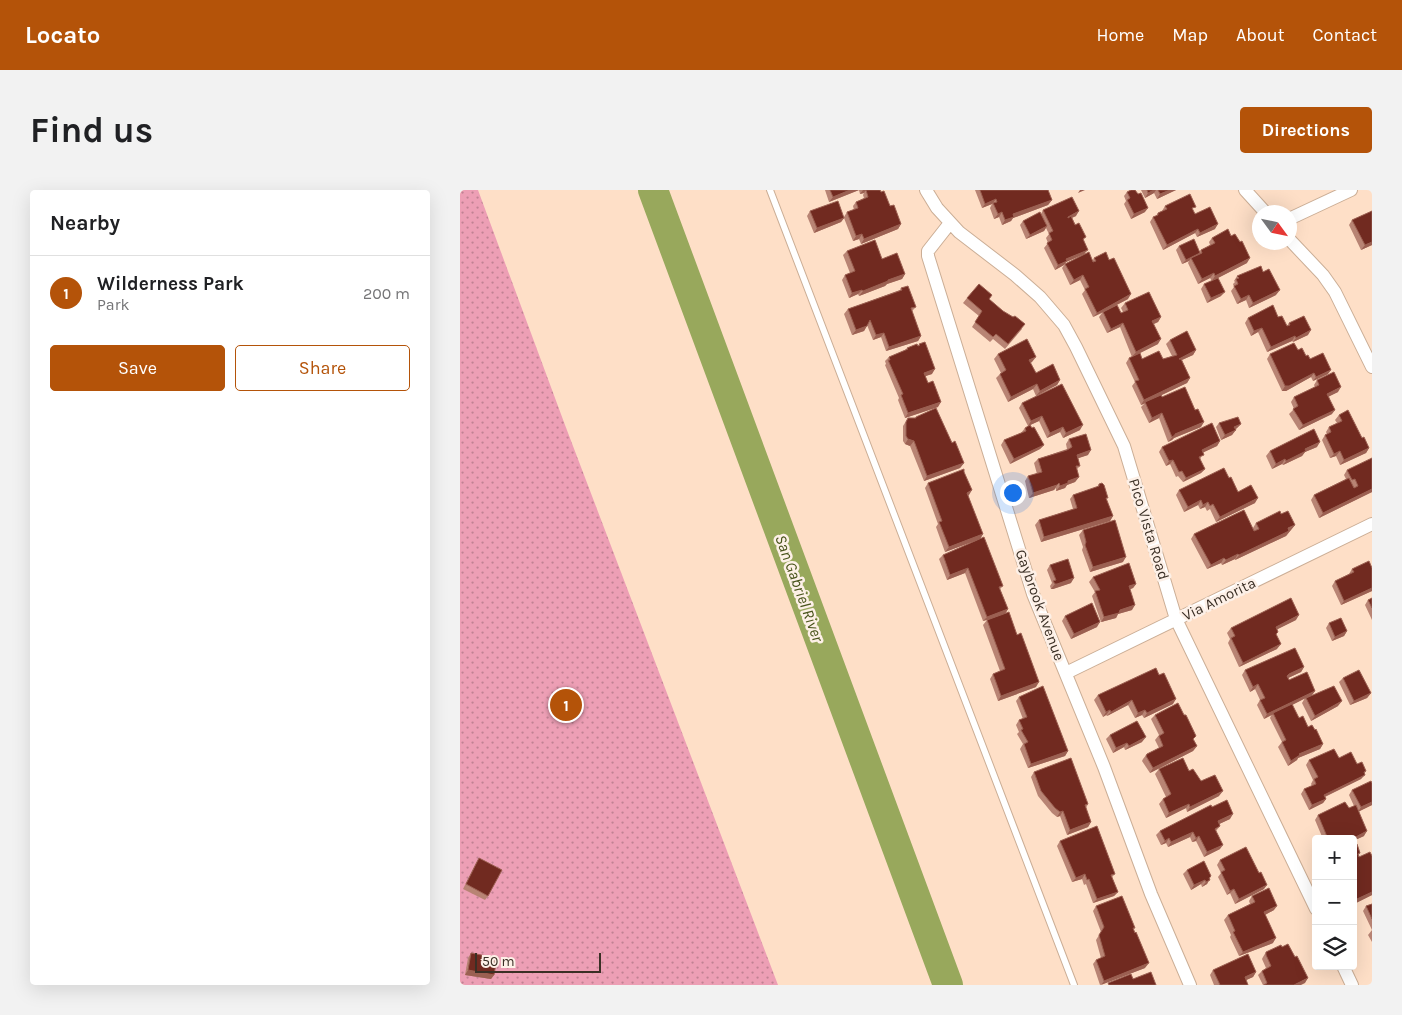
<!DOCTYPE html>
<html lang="en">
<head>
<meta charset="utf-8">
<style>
  :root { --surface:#fff; --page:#f2f2f2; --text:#202124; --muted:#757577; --line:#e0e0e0; --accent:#b45309 }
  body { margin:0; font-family:Karla,sans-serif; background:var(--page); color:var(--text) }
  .controls { position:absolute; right:15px; bottom:15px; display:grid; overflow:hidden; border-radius:5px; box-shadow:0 5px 20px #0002 }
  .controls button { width:45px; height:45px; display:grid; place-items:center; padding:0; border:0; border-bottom:1px solid var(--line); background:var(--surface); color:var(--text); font:25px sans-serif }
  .compass { position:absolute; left:792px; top:15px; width:45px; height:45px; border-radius:50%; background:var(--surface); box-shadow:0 5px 20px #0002; rotate:123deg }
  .scale { position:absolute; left:15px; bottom:12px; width:126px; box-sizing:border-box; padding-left:5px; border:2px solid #3a2f25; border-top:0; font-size:14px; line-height:18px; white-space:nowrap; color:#3a2f25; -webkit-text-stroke:4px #fdf0e7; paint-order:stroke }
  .you { position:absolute; left:552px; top:302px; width:18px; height:18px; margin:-12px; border:4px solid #fff; border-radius:50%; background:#1a73e8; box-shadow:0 0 0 8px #1a73e833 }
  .badge { display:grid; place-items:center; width:32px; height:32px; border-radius:50%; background:var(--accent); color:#fff; font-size:16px; font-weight:700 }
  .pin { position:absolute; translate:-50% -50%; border:2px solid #fff; box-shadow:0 1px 5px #0006 }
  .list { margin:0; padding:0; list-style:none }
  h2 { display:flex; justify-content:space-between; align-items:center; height:65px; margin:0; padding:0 20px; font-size:21px }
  h2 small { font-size:16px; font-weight:400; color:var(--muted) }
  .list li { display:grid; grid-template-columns:32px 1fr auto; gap:15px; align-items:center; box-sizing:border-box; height:75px; padding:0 20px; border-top:1px solid var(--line) }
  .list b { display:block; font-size:19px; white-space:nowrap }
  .list p { margin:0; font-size:16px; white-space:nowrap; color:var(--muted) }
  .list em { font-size:16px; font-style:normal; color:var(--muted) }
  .actions { display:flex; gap:10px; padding:15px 20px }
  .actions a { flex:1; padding:11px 0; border:1px solid var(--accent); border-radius:5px; text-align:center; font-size:18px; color:var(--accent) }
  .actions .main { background:var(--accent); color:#fff }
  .icon { flex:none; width:28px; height:28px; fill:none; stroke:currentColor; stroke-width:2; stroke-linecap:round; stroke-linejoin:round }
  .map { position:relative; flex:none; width:912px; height:795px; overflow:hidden; border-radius:5px }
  header { display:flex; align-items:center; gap:30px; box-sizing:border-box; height:70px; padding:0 25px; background:var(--accent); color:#fff }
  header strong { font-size:24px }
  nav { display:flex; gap:28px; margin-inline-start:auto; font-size:18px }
  .intro { display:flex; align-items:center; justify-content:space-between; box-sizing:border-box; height:120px; padding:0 30px }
  h1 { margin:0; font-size:35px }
  .button { padding:12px 22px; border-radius:5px; background:var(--accent); color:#fff; font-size:18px; font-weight:700 }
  main { display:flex; gap:30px; padding:0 30px }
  aside { flex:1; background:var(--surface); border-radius:5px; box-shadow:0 5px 20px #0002 }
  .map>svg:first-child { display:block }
  .green { fill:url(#green-dots) }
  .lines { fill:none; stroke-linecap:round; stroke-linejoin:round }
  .river { stroke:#98a85c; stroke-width:30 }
  .service-casing { stroke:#cbae96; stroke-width:8 }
  .minor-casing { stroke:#cbae96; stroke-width:14 }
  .service { stroke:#fff; stroke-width:6 }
  .minor { stroke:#fff; stroke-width:12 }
  .wall { fill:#b88474 }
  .shaded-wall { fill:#9b6052 }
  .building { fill:#712a20; stroke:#9b6052 }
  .labels { text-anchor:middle; stroke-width:5; stroke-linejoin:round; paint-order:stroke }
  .street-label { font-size:15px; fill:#3a2f25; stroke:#fdf0e7 }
  .water-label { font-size:16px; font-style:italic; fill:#49541c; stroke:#fdf0e7 }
</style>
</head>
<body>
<header>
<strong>Locato</strong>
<nav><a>Home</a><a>Map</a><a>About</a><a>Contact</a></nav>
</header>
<div class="intro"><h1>Find us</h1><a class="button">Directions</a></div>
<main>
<aside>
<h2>Nearby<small></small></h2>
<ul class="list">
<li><span class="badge">1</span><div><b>Wilderness Park</b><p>Park</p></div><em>200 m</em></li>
</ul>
<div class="actions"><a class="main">Save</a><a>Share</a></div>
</aside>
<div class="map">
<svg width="912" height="795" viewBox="0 0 912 795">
  <defs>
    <pattern id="green-dots" width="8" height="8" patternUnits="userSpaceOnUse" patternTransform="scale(1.25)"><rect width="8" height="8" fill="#ed9fb5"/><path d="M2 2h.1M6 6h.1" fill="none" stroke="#c18293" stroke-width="1.8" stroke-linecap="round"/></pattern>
  </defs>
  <rect width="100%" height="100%" fill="#fedfc7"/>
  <path class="green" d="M 0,0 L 18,0 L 105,235 L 318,795 L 0,795 Z"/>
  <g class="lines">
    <path class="river" d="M 193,0 L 488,795"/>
    <g class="service-casing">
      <path id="service" d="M 310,0 L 614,795"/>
    </g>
    <g class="minor-casing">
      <path id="minor" d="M 466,0 L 477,18 L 499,42 L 555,85 L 580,107 L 604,135 L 616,157 L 664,256 L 716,429 L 856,719
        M 785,0 L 805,22
        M 829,29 L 891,0
        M 490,33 L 468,61 L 468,66 L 573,404 L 644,577 L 691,704 L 730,795
        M 829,49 L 863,85 L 875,102 L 912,177
        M 606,483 L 912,334
        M 883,776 L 892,795"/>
    </g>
    <use href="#service" class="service"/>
    <use href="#minor" class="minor"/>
  </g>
  <path class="wall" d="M 365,0 L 420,0 L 441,34 L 438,39 L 401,54 L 399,49 L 393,51 L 384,28 L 381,32 L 354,43 L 347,26 L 350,21 L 384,27 L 387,22 L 394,20 L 393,16 L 396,12 L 404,8 L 403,5 L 404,3 L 400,4 L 399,0 L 369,12 Z
    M 515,0 L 588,0 L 592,10 L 588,15 L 553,28 L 551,31 L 542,35 L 539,27 L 534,29 L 530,18 L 532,14 L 522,18 Z
    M 681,0 L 716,0 L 697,9 L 694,3 L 685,8 Z
    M 667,2 L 678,4 L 685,22 L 671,29 L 664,14 L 666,11 L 664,6 Z
    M 705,16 L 733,21 L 735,24 L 755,39 L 737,47 L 735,43 L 703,60 L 690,32 L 693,27 L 696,26 L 698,23 L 702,21 Z
    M 583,20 L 616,26 L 612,28 L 624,50 L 625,64 L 633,70 L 634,68 L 668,109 L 653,117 L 661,123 L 663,122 L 661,118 L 665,113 L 701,127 L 698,132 L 694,134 L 698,154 L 680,163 L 682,169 L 703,169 L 712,166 L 706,154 L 710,150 L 736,160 L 733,165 L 722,170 L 730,188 L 727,193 L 701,205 L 702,207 L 741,237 L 714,248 L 712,250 L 708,252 L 699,228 L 689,233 L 681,217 L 684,214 L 681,215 L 672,196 L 675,192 L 666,173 L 669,168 L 672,167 L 660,137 L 647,143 L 639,127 L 642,123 L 633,127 L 622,104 L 625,100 L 620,90 L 610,95 L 602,78 L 605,74 L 623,65 L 606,72 L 604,75 L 595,80 L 584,58 L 588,53 L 586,48 L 589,44 L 586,38 L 584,41 L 566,49 L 560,35 L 563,31 L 581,24 Z
    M 912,21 L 912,55 L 901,60 L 889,35 L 892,30 Z
    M 752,48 L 787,73 L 758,88 L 761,106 L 747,113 L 741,99 L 744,94 L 752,91 L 750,88 L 738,94 L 728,73 L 729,71 L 722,74 L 716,60 L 719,56 L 740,61 L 741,60 L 750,55 L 749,52 Z
    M 387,61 L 422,69 L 445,84 L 442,89 L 427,94 L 425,96 L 399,106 L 398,104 L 389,108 L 382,90 L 385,85 L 390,83 L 383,65 Z
    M 777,86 L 816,105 L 789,118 L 786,110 L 777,114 L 771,101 L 774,97 L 773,94 L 775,92 L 774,91 Z
    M 441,98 L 456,117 L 452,121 L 461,146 L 458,151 L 426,161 L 421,147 L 413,150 L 407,135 L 404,141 L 392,145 L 384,124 L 388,119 L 440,100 Z
    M 532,105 L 529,109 L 562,139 L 545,159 L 533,149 L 530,152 L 512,137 L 519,126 L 503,113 L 507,108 Z
    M 818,127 L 827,136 L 829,133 L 848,145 L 833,152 L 832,151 L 807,162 L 798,142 L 791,146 L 785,133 L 788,128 Z
    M 459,154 L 472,184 L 465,186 L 478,217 L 445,228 L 438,210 L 439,208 L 425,175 L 426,174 L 425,171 L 429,167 L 445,160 L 447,158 L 458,156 Z
    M 838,160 L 850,169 L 868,184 L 853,191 L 851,187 L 826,201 L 822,201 L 807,169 L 810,164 Z
    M 538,164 L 572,172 L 570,173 L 576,183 L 600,190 L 597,195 L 576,206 L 573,199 L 548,212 L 536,188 L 541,183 L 534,169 Z
    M 857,190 L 878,202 L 869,206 L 872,224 L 839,240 L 829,224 L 834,219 L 831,212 L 834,207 L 855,197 L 854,195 Z
    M 562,213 L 620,240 L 603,248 L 600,242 L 587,248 L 579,231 L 568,236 L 559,218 Z
    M 879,225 L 902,248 L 909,258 L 906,263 L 880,275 L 876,266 L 870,268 L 862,250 L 865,245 L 867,244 L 866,242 L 869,237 L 877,233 L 875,230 Z
    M 456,227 L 492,253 L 504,273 L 500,278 L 464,291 L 450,256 L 445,254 L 443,251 L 443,236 L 448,228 L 455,228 Z
    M 759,233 L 781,234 L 775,240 L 772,245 L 761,250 L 756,237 Z
    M 565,238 L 572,238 L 584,255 L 580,259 L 550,274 L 541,255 L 544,250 L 561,243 Z
    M 609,249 L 628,265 L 618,268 L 620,276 L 617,279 L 619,287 L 615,292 L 607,295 L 605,298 L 596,301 L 596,298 L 594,300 L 569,308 L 565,291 L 568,286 L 577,284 L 574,273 L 578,269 L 607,259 L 606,254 Z
    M 760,251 L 757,256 L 743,262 L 740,270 L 745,279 L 741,283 L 723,292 L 718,286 L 716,287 L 710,274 L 706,276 L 699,262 L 702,257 Z
    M 857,257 L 845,262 L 842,266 L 823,275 L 822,274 L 812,279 L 806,266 L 810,261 Z
    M 887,280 L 912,302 L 859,328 L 851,310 L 854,305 L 886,289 L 884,285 Z
    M 504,282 L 509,305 L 508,306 L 523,344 L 520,349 L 485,362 L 476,337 L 478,334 L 465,298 L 468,293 Z
    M 769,288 L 778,302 L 795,313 L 756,332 L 750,319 L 747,321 L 745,317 L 740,319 L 738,315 L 724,322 L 716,305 L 719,300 Z
    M 639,294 L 653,326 L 650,331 L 581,352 L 575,335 L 579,330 L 613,319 L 610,309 L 613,305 L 637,297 Z
    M 821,324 L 835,335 L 826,346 L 775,370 L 775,369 L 762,375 L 761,373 L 747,379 L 731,349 L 734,344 L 793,338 L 796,333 Z
    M 623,340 L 663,372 L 630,382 L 622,360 L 623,357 L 619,345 Z
    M 483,365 L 543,396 L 540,399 L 548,419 L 545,424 L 576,497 L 538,511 L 530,489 L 533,484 L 540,481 L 523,435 L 527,430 L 534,428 L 523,431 L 505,383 L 487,390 L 479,369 Z
    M 590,375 L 611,393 L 593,399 L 591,399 L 590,396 L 592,393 L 587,380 Z
    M 912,378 L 912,401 L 881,415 L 872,396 L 875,391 L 889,384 L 892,379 Z
    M 633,387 L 676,394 L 673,398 L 670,399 L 672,420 L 658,424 L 656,428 L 641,432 L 632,406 L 635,402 L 629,392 Z
    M 912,408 L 912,430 L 905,415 L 908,410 Z
    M 605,426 L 637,437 L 611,449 L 602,431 Z
    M 836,430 L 817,439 L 816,445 L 817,459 L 779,477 L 768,453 L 770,449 L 767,443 L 771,438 Z
    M 869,433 L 887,441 L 884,446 L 872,451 L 866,438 Z
    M 844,477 L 841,482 L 828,488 L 829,490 L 855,501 L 852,505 L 878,516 L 851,531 L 842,513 L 845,508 L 832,515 L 839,528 L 848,537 L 863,554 L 860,559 L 838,568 L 837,570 L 828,576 L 818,557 L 822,552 L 810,528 L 812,524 L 804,529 L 797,515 L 800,510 L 795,499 L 790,502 L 782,485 L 785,480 Z
    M 883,488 L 911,503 L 907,508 L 890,515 L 879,492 Z
    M 638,505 L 713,514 L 684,528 L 682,525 L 675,528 L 668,515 L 647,526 L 646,525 L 643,527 L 634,510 Z
    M 559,507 L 608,561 L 605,566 L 568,578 L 560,559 L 563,554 L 557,544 L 559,542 L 556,535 L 559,530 L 563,529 L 556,511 Z
    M 695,525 L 734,550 L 737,556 L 733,561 L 690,583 L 682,571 L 683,569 L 687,564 L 699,558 L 695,550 L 699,545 L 691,529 Z
    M 650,545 L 682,552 L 665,560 L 664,557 L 653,563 L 646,549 Z
    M 879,568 L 897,574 L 906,581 L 901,589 L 865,607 L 866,609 L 863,613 L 849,620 L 841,604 L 844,599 L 852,596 L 851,594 L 853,590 L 846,575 L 849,570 Z
    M 699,579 L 729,581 L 759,606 L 727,622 L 726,618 L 706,628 L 699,614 L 703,609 L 706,607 L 695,584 Z
    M 574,582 L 628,614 L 626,618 L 631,632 L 628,637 L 607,645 L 600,626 L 597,627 L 592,623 L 578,606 L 571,587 Z
    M 912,593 L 912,615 L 899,621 L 904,646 L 893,651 L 893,649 L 863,649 L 855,630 L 858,625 L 889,618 L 894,616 L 889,605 L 892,600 Z
    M 752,617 L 770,629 L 759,634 L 760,636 L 756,641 L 760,659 L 744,667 L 736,651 L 732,652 L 730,647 L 708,657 L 706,653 L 701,655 L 696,645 L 700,641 Z
    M 600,651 L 655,684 L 652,687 L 658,702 L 654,706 L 633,713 L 626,694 L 624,695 L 622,689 L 612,692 L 597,656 Z
    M 893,656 L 899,665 L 912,705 L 894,714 Z
    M 19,668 L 28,706 L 25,710 L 3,699 L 16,673 Z
    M 760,670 L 799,683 L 804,699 L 775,714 L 770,703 L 767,705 L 758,687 L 761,683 L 757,675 Z
    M 727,680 L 750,689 L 747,694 L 742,697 L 741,694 L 731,700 L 723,684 Z
    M 792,706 L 814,720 L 805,725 L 813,753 L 779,766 L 770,747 L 771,745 L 764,730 L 768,725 L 790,714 L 789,711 Z
    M 912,714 L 912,752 L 908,745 L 912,740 L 903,721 L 906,716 Z
    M 636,716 L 675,738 L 673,740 L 685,778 L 640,795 L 633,774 L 636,770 L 641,768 L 636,750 L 641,742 L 633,721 Z
    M 806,762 L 845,793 L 803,795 L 798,785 L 802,781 L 806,778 L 802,769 L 803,767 Z
    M 11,763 L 34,785 L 31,789 L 5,785 L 8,768 Z
    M 753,780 L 796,782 L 793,787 L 786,790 L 788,795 L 754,795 L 750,785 Z"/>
  <path class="shaded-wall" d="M 390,0 L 399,0 L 369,12 L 373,7 Z
    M 403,0 L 412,0 L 406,0 L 404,3 L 400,4 Z
    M 620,0 L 625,0 L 618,3 Z
    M 694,0 L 696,0 L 694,3 L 685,8 L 688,3 Z
    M 710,0 L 716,0 L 697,9 L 700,4 Z
    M 536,9 L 532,14 L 522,18 L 525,14 Z
    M 592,10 L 588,15 L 553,28 L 551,31 L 542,35 L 545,30 L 553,24 Z
    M 688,18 L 685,22 L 671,29 L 674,24 Z
    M 619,21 L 616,26 L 604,31 L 608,27 Z
    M 542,22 L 539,27 L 534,29 L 538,24 Z
    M 384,28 L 381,32 L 354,43 L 357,38 Z
    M 441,34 L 438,39 L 401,54 L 404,49 Z
    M 758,34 L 755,39 L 737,47 L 740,43 Z
    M 587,36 L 584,41 L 566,49 L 570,45 Z
    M 738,39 L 735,43 L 703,60 L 707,55 Z
    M 402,44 L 399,49 L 393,51 L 396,46 Z
    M 912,52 L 912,55 L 901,60 L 905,55 Z
    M 628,60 L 624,64 L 606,72 L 604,75 L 595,80 L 598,75 L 606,69 Z
    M 740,63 L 737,67 L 731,68 L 729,71 L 722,74 L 726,70 Z
    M 790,68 L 787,73 L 752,91 L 755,86 Z
    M 754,83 L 750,88 L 738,94 L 742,89 Z
    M 445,84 L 442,89 L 427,94 L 425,96 L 399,106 L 403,101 L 428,90 Z
    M 623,85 L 620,90 L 610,95 L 614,90 Z
    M 402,100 L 398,104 L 389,108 L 392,103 Z
    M 820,100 L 816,105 L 789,118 L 793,113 Z
    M 765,102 L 761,106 L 747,113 L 751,108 Z
    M 671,104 L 668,109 L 633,127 L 637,123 Z
    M 789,105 L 786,110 L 777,114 L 781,109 Z
    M 701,127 L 698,132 L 689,136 L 692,131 Z
    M 663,133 L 660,137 L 647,143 L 651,139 Z
    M 407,136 L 404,141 L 392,145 L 396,140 Z
    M 802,138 L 798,142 L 791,146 L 794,141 Z
    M 851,140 L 848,145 L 833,152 L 836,148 Z
    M 424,143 L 421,147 L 413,150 L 416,145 Z
    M 461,146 L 458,151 L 426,161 L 429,157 Z
    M 835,146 L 832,151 L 807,162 L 811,157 Z
    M 701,149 L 698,154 L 672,167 L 676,162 Z
    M 736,160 L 733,165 L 715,173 L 719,169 Z
    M 576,167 L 572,172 L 566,175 L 569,170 Z
    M 475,179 L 472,184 L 460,188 L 464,183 Z
    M 871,180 L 868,184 L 853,191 L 856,187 Z
    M 854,183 L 851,187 L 826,201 L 822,201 L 825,196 Z
    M 730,188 L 727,193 L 681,215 L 684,210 Z
    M 600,190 L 597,195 L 576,206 L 580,201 Z
    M 577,194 L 573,199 L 548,212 L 551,207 Z
    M 881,197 L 878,202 L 864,209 L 867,204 Z
    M 481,212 L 478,217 L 445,228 L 448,223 Z
    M 875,220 L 872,224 L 839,240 L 843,235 Z
    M 702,223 L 699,228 L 689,233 L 692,228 Z
    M 582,226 L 579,231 L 568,236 L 571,231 Z
    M 744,232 L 741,237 L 714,248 L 712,250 L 708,252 L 715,244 Z
    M 781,234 L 777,238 L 770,242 L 774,237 Z
    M 623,235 L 620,240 L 603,248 L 606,243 Z
    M 603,237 L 600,242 L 587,248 L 590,243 Z
    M 776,240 L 772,245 L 761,250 L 765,245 Z
    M 448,249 L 454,251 L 450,256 L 445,254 Z
    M 760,251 L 757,256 L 738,265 L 742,260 Z
    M 860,252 L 857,257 L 845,262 L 842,266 L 823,275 L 826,271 L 845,259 Z
    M 584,255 L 580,259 L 550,274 L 554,269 Z
    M 909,258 L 906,263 L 880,275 L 884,270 Z
    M 631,260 L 628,265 L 613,270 L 617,265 Z
    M 880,261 L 876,266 L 870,268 L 874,264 Z
    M 825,269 L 822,274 L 812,279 L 816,274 Z
    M 713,270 L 710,274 L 706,276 L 709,271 Z
    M 504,273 L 500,278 L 464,291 L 467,286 Z
    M 745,279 L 741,283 L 723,292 L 726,288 Z
    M 619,287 L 615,292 L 607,295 L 605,298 L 596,301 L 600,296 L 608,291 Z
    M 597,295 L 594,300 L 569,308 L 573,303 Z
    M 912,299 L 912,302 L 859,328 L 863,323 Z
    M 512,300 L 509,305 L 503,307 L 507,303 Z
    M 798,308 L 795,313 L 756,332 L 760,327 Z
    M 741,310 L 738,315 L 724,322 L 728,317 Z
    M 748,312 L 745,317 L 740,319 L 743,315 Z
    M 653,326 L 650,331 L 581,352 L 584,347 Z
    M 835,335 L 826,346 L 775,370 L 779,365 Z
    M 523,344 L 520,349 L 485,362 L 489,357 Z
    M 778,364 L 775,369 L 762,375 L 766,370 Z
    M 666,367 L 663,372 L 630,382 L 633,377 Z
    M 764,368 L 761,373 L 747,379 L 751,375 Z
    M 508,378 L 505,383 L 487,390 L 490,385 Z
    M 614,388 L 611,393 L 593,399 L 591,399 L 595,394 Z
    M 676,394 L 673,398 L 666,401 L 669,396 Z
    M 912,398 L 912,401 L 881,415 L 884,411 Z
    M 675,415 L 672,420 L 658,424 L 656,428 L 641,432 L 644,427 L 660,420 Z
    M 548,419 L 545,424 L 523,431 L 527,427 Z
    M 839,425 L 836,430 L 812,442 L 816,437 Z
    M 640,432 L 637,437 L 611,449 L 614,444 Z
    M 887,441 L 884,446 L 872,451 L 875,447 Z
    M 821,454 L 817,459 L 779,477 L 783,473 Z
    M 844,477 L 841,482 L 826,489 L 829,484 Z
    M 579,492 L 576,497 L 538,511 L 541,506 Z
    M 798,494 L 795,499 L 790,502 L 793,497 Z
    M 855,501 L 852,505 L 804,529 L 807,524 Z
    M 911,503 L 907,508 L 890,515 L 894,511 Z
    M 716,509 L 713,514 L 684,528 L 687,523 Z
    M 672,510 L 668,515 L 647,526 L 651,522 Z
    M 882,511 L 878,516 L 851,531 L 855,526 Z
    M 650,520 L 646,525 L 643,527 L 646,522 Z
    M 685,520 L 682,525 L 675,528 L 678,523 Z
    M 686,547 L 682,552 L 665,560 L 669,556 Z
    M 667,553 L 664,557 L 653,563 L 656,558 Z
    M 863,554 L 860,559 L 838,568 L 837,570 L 828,576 L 831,571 L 839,564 Z
    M 737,556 L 733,561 L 690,583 L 693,578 Z
    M 608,561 L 605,566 L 568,578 L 571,574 Z
    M 905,585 L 901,589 L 860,609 L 864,605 Z
    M 763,601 L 759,606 L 727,622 L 730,617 Z
    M 866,609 L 863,613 L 849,620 L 852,615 Z
    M 912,612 L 912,615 L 898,622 L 901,617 Z
    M 729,614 L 726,618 L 706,628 L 709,623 Z
    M 603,621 L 600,626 L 597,627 L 600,622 Z
    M 773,624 L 770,629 L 755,636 L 758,631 Z
    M 631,632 L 628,637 L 607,645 L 610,640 Z
    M 907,641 L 904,646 L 893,651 L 893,649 L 892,649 Z
    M 733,642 L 730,647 L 708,657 L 711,652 Z
    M 739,646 L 736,651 L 732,652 L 736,648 Z
    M 709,648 L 706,653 L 701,655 L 705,651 Z
    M 763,655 L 760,659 L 744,667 L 747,662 Z
    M 625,684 L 622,689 L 612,692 L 616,688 Z
    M 751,686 L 747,694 L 742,697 L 749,688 Z
    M 745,690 L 741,694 L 731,700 L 734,695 Z
    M 807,695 L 804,699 L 775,714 L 779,709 Z
    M 774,699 L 770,703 L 767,705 L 770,701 Z
    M 658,702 L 654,706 L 633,713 L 637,709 Z
    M 912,702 L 912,705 L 894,714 L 897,709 Z
    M 817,716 L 814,720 L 801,727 L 804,722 Z
    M 816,748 L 813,753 L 779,766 L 783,762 Z
    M 689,773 L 685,778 L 641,795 L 644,791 Z
    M 8,780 L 34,785 L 31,789 L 5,785 Z
    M 796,782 L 793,787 L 782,792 L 785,787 Z
    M 848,788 L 845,793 L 841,795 L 834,795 Z"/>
  <path class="building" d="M 370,0 L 390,0 L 373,7 Z
    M 406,0 L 420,0 L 421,2 L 424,1 L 430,16 L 434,15 L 441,34 L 404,49 L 402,44 L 396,46 L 387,22 L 398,18 L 396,12 L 408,7 Z
    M 520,0 L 588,0 L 592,10 L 553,24 L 554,27 L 545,30 L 542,22 L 538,24 L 533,13 L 537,12 L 536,9 L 525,14 Z
    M 671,0 L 675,0 L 678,4 L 681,3 L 688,18 L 674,24 L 667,10 L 670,8 L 667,2 Z
    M 687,0 L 694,0 L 688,3 Z
    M 698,0 L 710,0 L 700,4 Z
    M 730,4 L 736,17 L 732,18 L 735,24 L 750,17 L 758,34 L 740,43 L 738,39 L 707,55 L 693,27 L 698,25 L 698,23 L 707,19 L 705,16 Z
    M 612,7 L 619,21 L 608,27 L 608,28 L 611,26 L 615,35 L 619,33 L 626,47 L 623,49 L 628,60 L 606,69 L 607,71 L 598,75 L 587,53 L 592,50 L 589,43 L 593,41 L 583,20 Z
    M 378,11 L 384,28 L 357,38 L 350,21 Z
    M 912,21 L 912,52 L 905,55 L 892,30 Z
    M 580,22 L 587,36 L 570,45 L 563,31 Z
    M 768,39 L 771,46 L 775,44 L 780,52 L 782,51 L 790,68 L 755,86 L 754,83 L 742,89 L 731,68 L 742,63 L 741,60 L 755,53 L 752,48 Z
    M 734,49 L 740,63 L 726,70 L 719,56 Z
    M 415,50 L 422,69 L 437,63 L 445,84 L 428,90 L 428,91 L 403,101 L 402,100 L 392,103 L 385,85 L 395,81 L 387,61 Z
    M 629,62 L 633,72 L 636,71 L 634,68 L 646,62 L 649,70 L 654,68 L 671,104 L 637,123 L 625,99 L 629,97 L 623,85 L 614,90 L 605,74 Z
    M 801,76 L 803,82 L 809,79 L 820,100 L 793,113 L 789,105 L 781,109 L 774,96 L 778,94 L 776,89 L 779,88 L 777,86 Z
    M 758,88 L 765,102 L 751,108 L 744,94 Z
    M 519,94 L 532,105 L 529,109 L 543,121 L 553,127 L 555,126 L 565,134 L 548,154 L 536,144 L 533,147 L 515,132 L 522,121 L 507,108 Z
    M 448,96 L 456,117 L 451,118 L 461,146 L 429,157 L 424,143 L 416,145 L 410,130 L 407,136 L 396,140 L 388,119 L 442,100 L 441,98 Z
    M 689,102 L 701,127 L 692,131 L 701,149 L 676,162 L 663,133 L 651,139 L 643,122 L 657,115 L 661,123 L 668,120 L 665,113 Z
    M 813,115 L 818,127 L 822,126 L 827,136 L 830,135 L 829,133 L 844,126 L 851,140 L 836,148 L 835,146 L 811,157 L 802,138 L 794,141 L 788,128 Z
    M 727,141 L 736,160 L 719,169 L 721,169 L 730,188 L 684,210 L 675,191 L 679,190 L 669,168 L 680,163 L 682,169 L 699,161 L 703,169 L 717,165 L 710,150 Z
    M 567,149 L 576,167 L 569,170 L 576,183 L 593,174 L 600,190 L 580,201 L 577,194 L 551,207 L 540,184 L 546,180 L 538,164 Z
    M 465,152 L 475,179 L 464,183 L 468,193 L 473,191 L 481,212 L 448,223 L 441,205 L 443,204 L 428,170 L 430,170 L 429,167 L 448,159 L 447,158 L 457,154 L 458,156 L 460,155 L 459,154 Z
    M 834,153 L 838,160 L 842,158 L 846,166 L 848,165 L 850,169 L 863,163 L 871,180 L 856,187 L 854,183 L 829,196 L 825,196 L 810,164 Z
    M 874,182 L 881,197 L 867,204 L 875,220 L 843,235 L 833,219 L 838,216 L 834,207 L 859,195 L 857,190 Z
    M 602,194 L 623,235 L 606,243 L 603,237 L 590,243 L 582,226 L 571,231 L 562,213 Z
    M 725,197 L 735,220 L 738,219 L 744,232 L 715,244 L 715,245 L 712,247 L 702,223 L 692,228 L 685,212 L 701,205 L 702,207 Z
    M 476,218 L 492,253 L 495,251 L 504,273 L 467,286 L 454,251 L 448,249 L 446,246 L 446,232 L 448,228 L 456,228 L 456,227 Z
    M 888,220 L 902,248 L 904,247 L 909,258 L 884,270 L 880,261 L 874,264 L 865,245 L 871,242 L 869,237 L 882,231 L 879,225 Z
    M 778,227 L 781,234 L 774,237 L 776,240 L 765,245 L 759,233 Z
    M 752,233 L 760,251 L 742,260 L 744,265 L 739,267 L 745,279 L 726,288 L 722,281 L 719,282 L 713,270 L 709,271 L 702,257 Z
    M 570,235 L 572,238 L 574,237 L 584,255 L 554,269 L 544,250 L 566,241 L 565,238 Z
    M 854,239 L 860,252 L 845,259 L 846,261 L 826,271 L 825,269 L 816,274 L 810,261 Z
    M 626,244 L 631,260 L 617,265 L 620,276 L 616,276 L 619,287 L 608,291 L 608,293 L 600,296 L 599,293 L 597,295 L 573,303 L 568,286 L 582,282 L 578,269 L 607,260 L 612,257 L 609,249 Z
    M 912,268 L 912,299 L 863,323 L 854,305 L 889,288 L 894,298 L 898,296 L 895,289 L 892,290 L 887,280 Z
    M 764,278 L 769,288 L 771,287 L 778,302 L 791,295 L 798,308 L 760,327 L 753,314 L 750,316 L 748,312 L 743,315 L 741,310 L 728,317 L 719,300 Z
    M 504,279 L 504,282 L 512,300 L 507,303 L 523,344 L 489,357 L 479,332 L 482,331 L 468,293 Z
    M 642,293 L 644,295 L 648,308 L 646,308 L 653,326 L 584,347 L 579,330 L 617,318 L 613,305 L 639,296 L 639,294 Z
    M 784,320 L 794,341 L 799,339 L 796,333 L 820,321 L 821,324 L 828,321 L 835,335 L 828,338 L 829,341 L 779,365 L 778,364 L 766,370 L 764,368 L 751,375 L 734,344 Z
    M 655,330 L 666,367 L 633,377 L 625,355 L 626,352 L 623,340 Z
    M 524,347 L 543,396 L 539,397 L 548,419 L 527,427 L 508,378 L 490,385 L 483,365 Z
    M 608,369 L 614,388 L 597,394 L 595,394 L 593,391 L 596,390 L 590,375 Z
    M 909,371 L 912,378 L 912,398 L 884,411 L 875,391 L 894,382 L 892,379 Z
    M 669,373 L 676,394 L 669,396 L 675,415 L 660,420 L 659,423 L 644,427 L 635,401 L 640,400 L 633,387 Z
    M 831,408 L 839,425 L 816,437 L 818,442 L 816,444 L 821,454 L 783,473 L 771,448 L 775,446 L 771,438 Z
    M 912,408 L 912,418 L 908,410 Z
    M 632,413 L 640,432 L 614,444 L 605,426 Z
    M 549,422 L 557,445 L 561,443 L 579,492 L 541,506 L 533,484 L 545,479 L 527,430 Z
    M 881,428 L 887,441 L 875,447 L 869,433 Z
    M 835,458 L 844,477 L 829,484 L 827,486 L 829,490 L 847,482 L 855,501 L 807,524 L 800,510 L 805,508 L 798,494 L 793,497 L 785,480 Z
    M 696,478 L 699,485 L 704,483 L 716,509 L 687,523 L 685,520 L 678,523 L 672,510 L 651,522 L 650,520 L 646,522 L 638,505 Z
    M 899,480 L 911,503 L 894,511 L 883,488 Z
    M 583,496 L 608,561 L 571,574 L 564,554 L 568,552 L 561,540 L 563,539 L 559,530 L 567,527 L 559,507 Z
    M 874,496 L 882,511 L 855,526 L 846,508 Z
    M 718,513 L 724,525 L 726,525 L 736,546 L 733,549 L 737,556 L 693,578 L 686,566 L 687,564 L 703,556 L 699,546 L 704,543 L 695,525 Z
    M 832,514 L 839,528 L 843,526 L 848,537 L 852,535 L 855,540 L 856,539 L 863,554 L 839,564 L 840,565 L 831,571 L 822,552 L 826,550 L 813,523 Z
    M 677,531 L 686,547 L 669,556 L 667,553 L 656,558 L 650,545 Z
    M 874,559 L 879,568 L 891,562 L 897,574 L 902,572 L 906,581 L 904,582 L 905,585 L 864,605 L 866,609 L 852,615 L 844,599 L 856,594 L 854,589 L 858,587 L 849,570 Z
    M 611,568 L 628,614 L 625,615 L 631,632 L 610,640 L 603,621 L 600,622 L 595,618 L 581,601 L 574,582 Z
    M 723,568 L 729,581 L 733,579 L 741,591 L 755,585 L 763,601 L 730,617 L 729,614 L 709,623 L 703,609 L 711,604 L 699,579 Z
    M 911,591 L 912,593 L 912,612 L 901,617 L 892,600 Z
    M 767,610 L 773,624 L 758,631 L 760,636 L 755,639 L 763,655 L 747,662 L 739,646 L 736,648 L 733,642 L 711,652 L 709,648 L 705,651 L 700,641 L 751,615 L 752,617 Z
    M 885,612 L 889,618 L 896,615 L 907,641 L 892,649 L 868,649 L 858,625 Z
    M 637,636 L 655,684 L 651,685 L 658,702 L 637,709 L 629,689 L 627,690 L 625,684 L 616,688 L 600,651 Z
    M 897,654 L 900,663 L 898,664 L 899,667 L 910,662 L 912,666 L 912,702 L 897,709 L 893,703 L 893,656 Z
    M 786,657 L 799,683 L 801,682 L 807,695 L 779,709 L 774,699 L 770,701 L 761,682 L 765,680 L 760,670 Z
    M 19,668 L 42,680 L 28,706 L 6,694 Z
    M 744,671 L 751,686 L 749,688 L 750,690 L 746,692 L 745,690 L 734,695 L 727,680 Z
    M 809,698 L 817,716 L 804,722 L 816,748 L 783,762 L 773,742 L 775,741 L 768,725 L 795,712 L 792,706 Z
    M 662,706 L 675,738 L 673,738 L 675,743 L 676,742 L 689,773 L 644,791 L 636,770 L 645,766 L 639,745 L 644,737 L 636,716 Z
    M 912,714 L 912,729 L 906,716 Z
    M 828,754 L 835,767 L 837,766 L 848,788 L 834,795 L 804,795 L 807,793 L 802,781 L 811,776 L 806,765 L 806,762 L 821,755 L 822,757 Z
    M 11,763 L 37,768 L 34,785 L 8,780 Z
    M 788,764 L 796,782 L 785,787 L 788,795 L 760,795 L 753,780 Z
    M 691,782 L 696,795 L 649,795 L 648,793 L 671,784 L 673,789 Z"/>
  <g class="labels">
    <g class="street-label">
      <text transform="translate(689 339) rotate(73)" y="5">Pico Vista Road</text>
      <text transform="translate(759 409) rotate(-26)" y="5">Via Amorita</text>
      <text transform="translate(580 415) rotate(70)" y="5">Gaybrook Avenue</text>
    </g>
    <g class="water-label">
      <text transform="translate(340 398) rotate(70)" y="6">San Gabriel River</text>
    </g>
  </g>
</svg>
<div class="controls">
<button>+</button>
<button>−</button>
<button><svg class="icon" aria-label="layers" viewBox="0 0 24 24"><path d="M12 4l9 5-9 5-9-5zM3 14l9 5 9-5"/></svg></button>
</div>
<svg class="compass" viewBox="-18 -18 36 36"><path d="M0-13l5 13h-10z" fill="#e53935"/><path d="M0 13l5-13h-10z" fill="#757577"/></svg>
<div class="scale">50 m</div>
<div class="you"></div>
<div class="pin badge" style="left:106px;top:515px">1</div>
</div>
</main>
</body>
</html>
